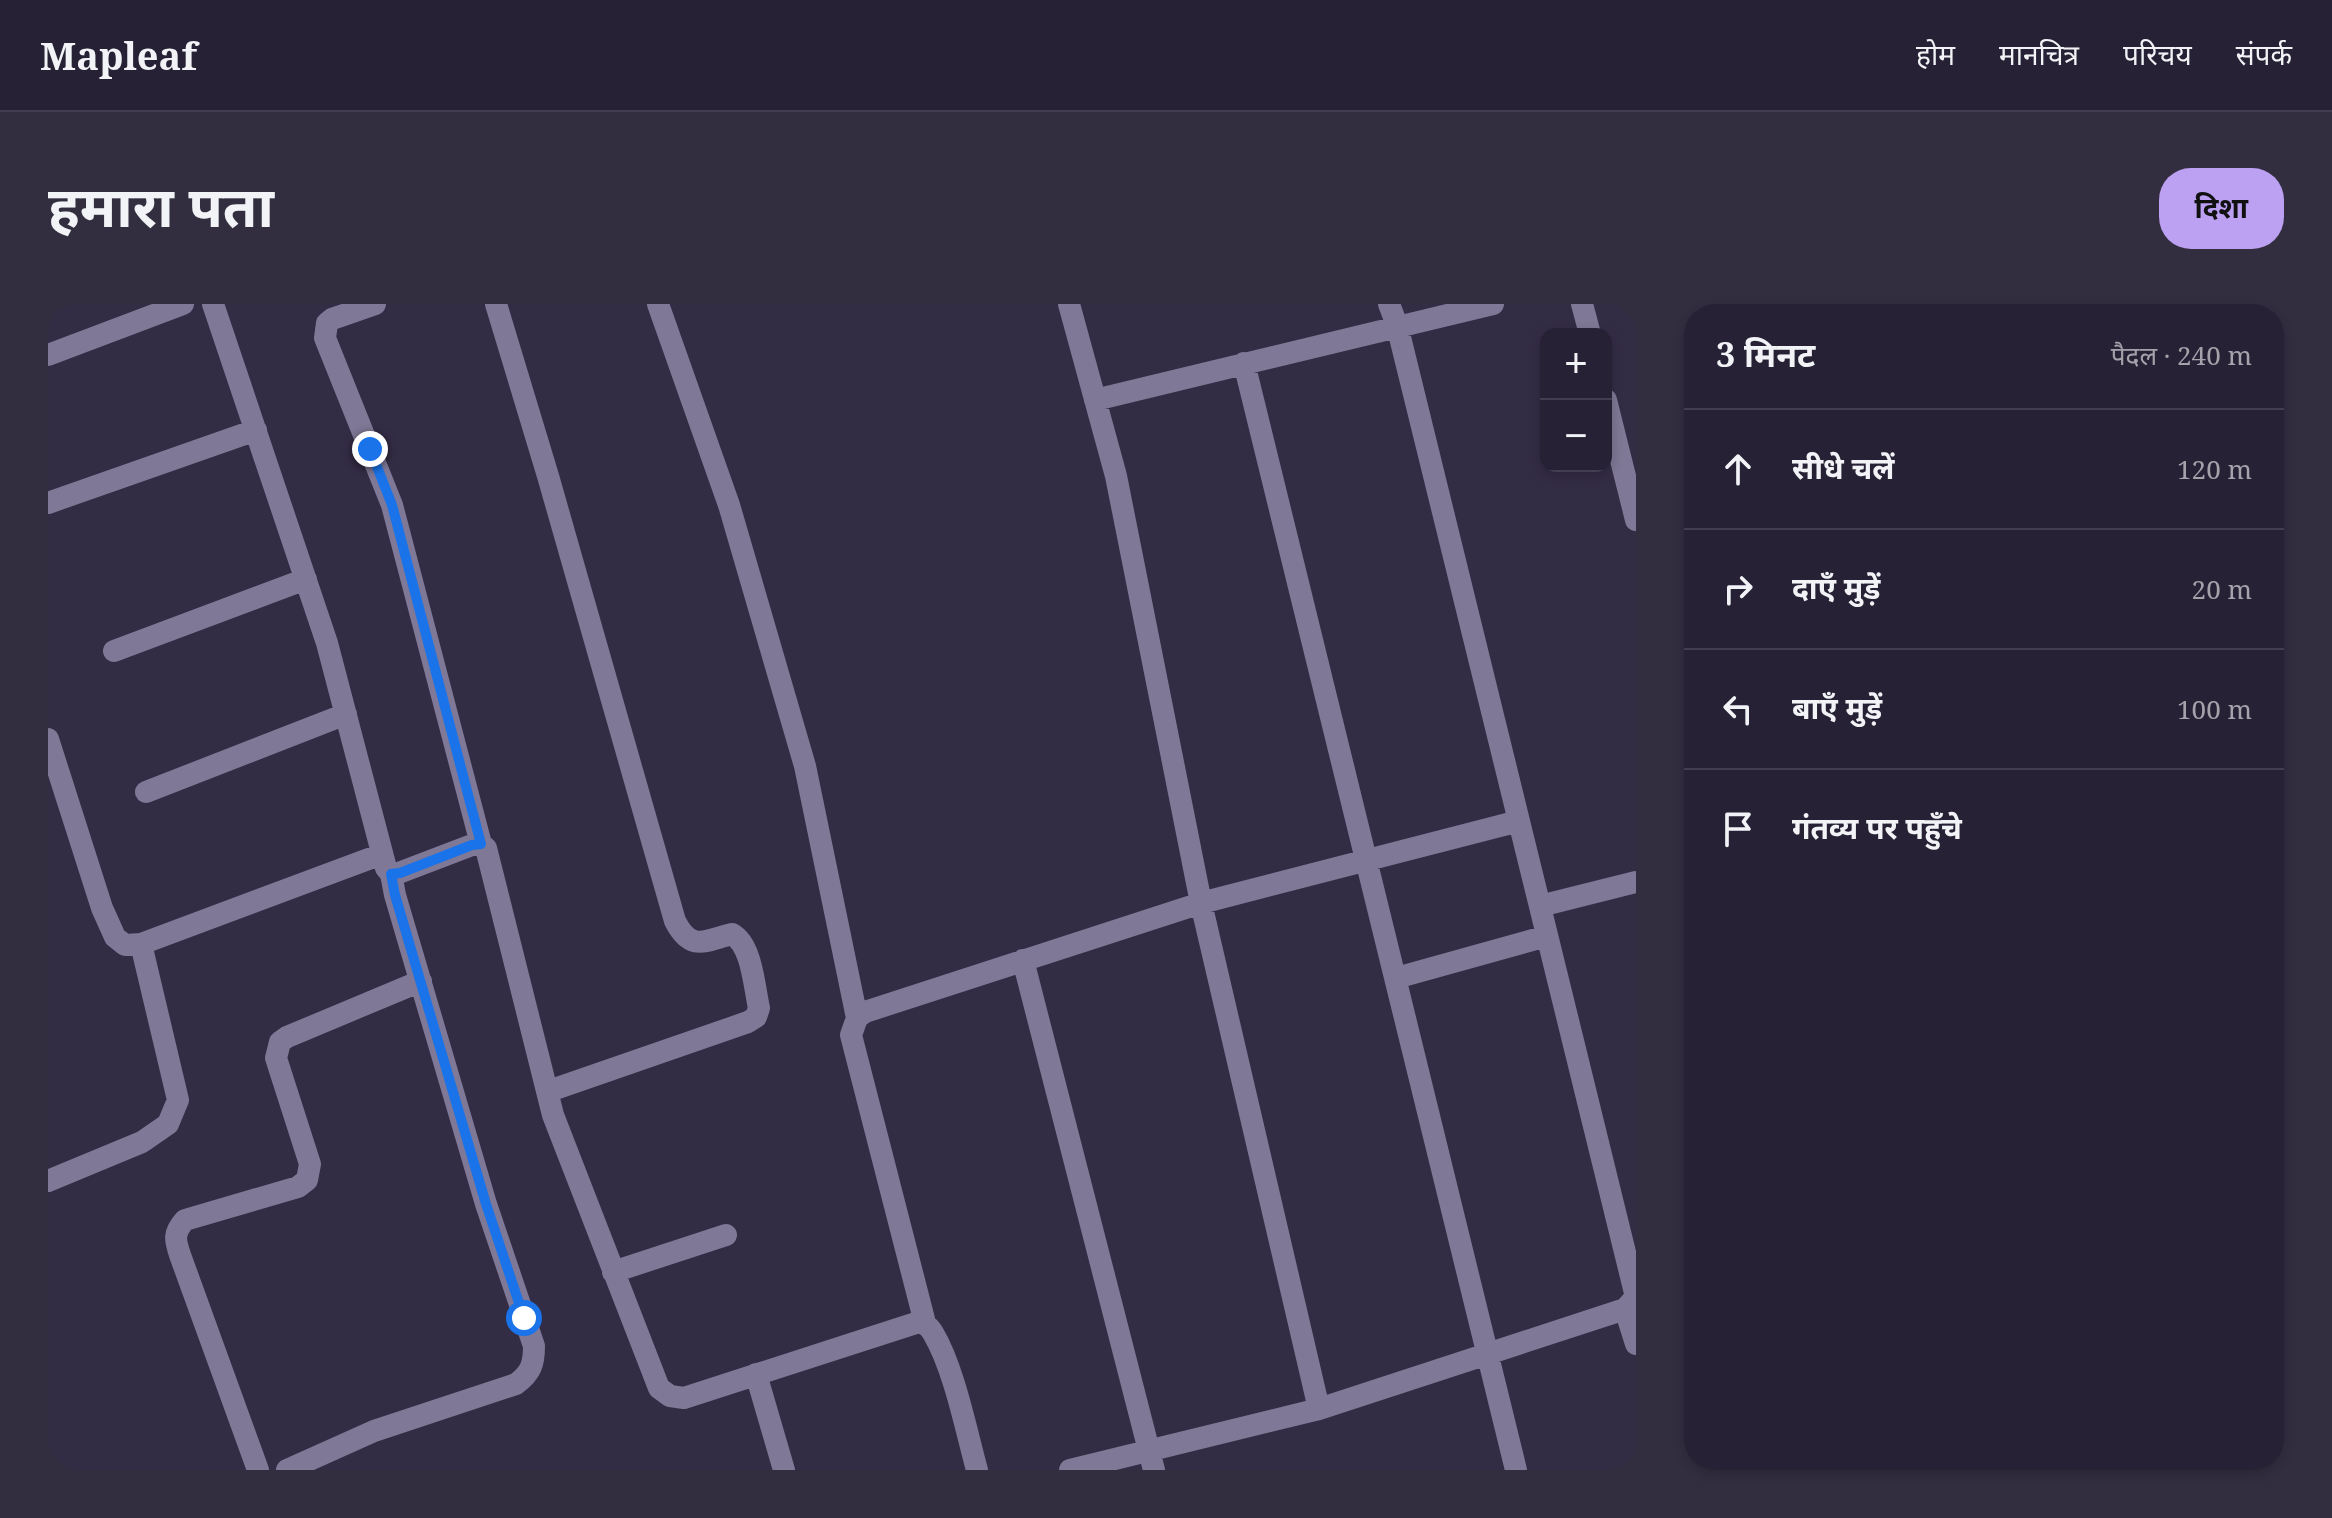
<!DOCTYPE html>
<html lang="hi">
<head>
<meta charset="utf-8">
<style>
  :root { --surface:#262134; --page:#322e40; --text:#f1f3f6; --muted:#a4a3ac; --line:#423e4f; --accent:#bca0f2 }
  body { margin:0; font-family:"Noto Serif","Noto Sans Devanagari",serif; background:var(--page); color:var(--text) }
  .controls { position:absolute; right:24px; top:24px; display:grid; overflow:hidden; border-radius:16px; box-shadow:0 4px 12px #0003 }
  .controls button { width:72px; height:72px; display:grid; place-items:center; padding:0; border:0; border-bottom:2px solid var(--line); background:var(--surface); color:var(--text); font:40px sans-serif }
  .stop { position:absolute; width:24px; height:24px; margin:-18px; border:6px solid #1a73e8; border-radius:50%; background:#fff }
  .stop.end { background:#1a73e8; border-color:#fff; box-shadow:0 2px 8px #0008 }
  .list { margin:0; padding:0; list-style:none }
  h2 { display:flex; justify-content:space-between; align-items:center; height:104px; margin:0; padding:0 32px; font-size:34px }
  h2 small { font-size:26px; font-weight:400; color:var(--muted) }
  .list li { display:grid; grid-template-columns:52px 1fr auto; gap:24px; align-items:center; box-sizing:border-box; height:120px; padding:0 32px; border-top:2px solid var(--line) }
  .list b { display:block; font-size:30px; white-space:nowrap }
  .list em { font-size:26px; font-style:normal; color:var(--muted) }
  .icon { flex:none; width:44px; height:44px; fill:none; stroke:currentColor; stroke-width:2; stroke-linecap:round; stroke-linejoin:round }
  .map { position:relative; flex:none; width:1588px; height:1166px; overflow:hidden; border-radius:32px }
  header { display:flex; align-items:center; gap:48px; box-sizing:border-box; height:112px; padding:0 40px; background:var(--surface); border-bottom:2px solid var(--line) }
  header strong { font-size:38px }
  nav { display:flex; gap:44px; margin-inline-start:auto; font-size:28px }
  .intro { display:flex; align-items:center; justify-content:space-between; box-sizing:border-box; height:192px; padding:0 48px }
  h1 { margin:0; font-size:56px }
  .button { padding:20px 36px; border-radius:32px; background:var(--accent); color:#111; font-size:28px; font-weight:700 }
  main { display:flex; gap:48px; padding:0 48px }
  aside { flex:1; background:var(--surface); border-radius:32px; box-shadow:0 4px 12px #0003 }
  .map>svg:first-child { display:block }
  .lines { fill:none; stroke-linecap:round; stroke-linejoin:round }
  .minor { stroke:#7f7896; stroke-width:22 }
  .route { stroke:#1a73e8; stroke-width:10 }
</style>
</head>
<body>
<header>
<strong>Mapleaf</strong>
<nav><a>होम</a><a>मानचित्र</a><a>परिचय</a><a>संपर्क</a></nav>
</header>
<div class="intro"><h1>हमारा पता</h1><a class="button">दिशा</a></div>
<main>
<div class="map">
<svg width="1588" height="1166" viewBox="0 0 1588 1166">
  <rect width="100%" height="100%" fill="#332c45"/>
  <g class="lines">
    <path class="minor" d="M 165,0 L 279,339 L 338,564 L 343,570 L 348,570 L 424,541 L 433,540 L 438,544 L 505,811 L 611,1084 L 622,1092 L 636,1094 L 871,1018 C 877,1020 881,1022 885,1029 C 906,1064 918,1126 929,1166
      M 327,0 L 284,15 L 279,19 L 277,34 L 344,201 L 433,540
      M 448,0 L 500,172 L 627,617 C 643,648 656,637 684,630 C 704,641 706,682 711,704 L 708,713 L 700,718 L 501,787
      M 610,0 L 681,201 L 757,462 L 809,714
      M 1021,0 L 1068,172 L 1153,599 L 1271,1105
      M 1341,0 L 1349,21 L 1588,993
      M 1534,0 L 1542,30
      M 0,51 L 135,0
      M 1196,59 L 1468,1166
      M 1047,96 L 1445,0
      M 1558,96 L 1588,216
      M 0,199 L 208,126
      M 66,347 L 258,275
      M 0,435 L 54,604 L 67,633 L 77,641 L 93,640 L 334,550
      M 98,488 L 298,410
      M 1492,602 L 1588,578
      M 975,656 L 1106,1166
      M 1348,674 L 1499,632
      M 0,877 L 94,838 L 120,820 L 130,796 L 93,640
      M 565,968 L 678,931
      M 1577,1005 L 1588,1040
      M 877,1019 L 803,731 L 809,714 L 817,708 L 1153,599 L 1471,517
      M 708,1070 L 736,1166
      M 210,1166 L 132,951 C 127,936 125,929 137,916 L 250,883 L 259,876 L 262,860 L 228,754 L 232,738 L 239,733 L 373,677
      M 239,1166 L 326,1127 L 468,1080 C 483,1069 486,1060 486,1042 L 438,900 L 347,591 L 343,570
      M 1022,1166 L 1271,1105 L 1577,1005 L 1588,993"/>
  </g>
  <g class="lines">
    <path class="route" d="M 322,145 L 344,201 L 433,540 L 424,541 L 352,569 L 343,570 L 347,591 L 438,900 L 476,1014"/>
  </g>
</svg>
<div class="controls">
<button>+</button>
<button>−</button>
</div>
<div class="stop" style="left:476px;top:1014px"></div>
<div class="stop end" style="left:322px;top:145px"></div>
</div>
<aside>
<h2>3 मिनट<small>पैदल · 240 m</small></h2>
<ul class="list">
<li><svg class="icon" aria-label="ahead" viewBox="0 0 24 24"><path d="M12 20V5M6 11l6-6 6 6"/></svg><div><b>सीधे चलें</b></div><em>120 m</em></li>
<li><svg class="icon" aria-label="right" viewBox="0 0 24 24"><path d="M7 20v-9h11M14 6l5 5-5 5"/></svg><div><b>दाएँ मुड़ें</b></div><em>20 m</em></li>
<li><svg class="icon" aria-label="left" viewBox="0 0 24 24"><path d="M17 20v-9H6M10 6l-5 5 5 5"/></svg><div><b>बाएँ मुड़ें</b></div><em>100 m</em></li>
<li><svg class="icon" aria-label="arrive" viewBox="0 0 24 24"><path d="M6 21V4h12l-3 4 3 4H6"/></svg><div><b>गंतव्य पर पहुँचे</b></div></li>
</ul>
</aside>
</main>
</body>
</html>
